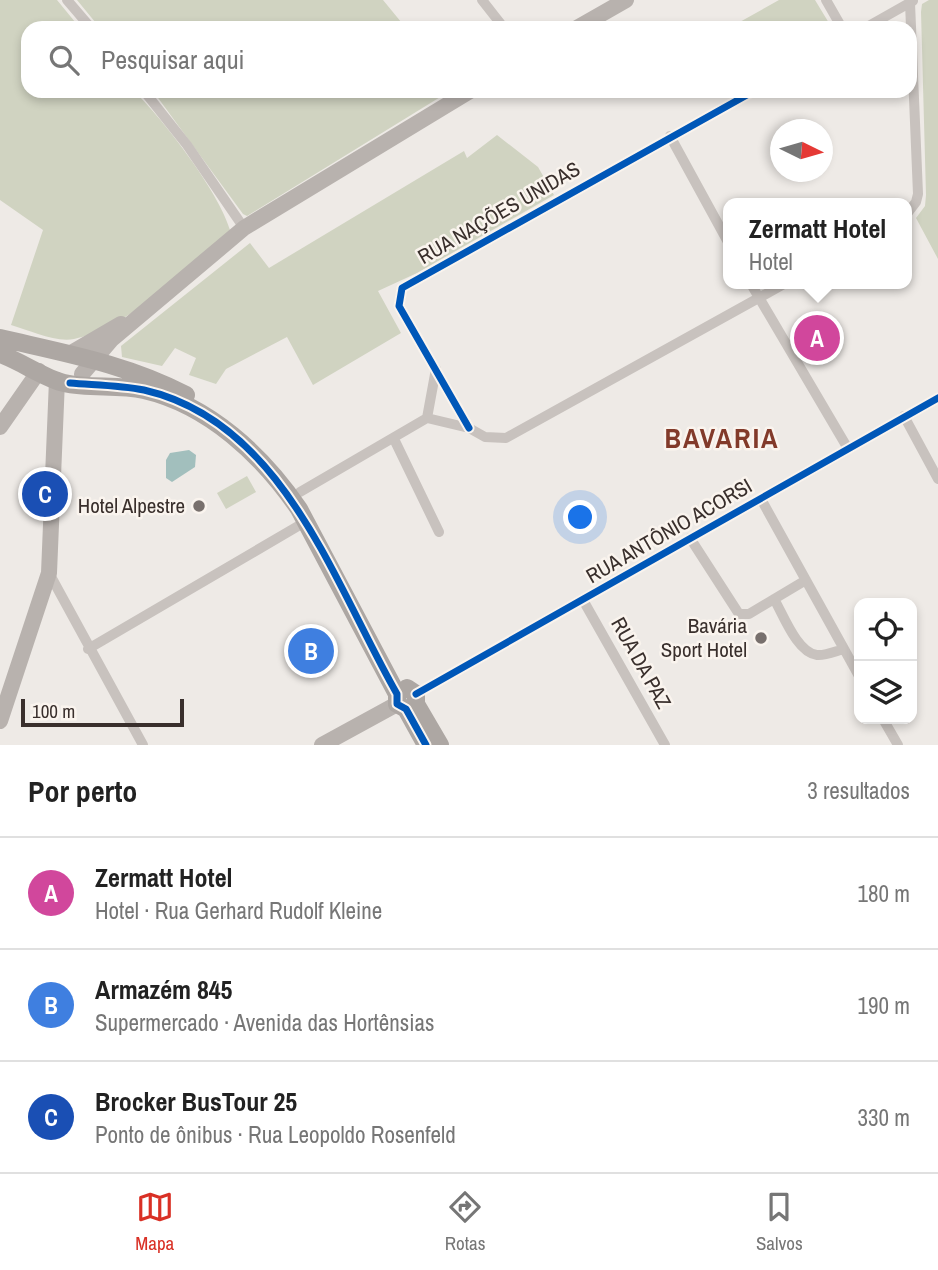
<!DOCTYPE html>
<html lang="pt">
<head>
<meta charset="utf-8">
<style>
  :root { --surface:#fff; --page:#f6f6f6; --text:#222; --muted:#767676; --line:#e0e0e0; --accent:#d93025 }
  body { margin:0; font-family:"Archivo Narrow",sans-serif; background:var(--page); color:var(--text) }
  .controls { position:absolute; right:21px; bottom:21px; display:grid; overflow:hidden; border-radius:14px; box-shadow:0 4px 10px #0003 }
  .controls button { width:63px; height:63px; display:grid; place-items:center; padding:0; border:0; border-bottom:2px solid var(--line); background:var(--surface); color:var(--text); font:35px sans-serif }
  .compass { position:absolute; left:770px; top:119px; width:63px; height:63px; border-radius:50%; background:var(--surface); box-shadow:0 4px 10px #0003; rotate:95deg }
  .scale { position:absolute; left:21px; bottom:18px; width:163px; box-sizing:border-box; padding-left:7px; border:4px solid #392f2c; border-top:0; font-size:19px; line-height:24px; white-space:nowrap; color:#392f2c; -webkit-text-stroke:5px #faf4ee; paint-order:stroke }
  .you { position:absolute; left:581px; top:518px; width:24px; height:24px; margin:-18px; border:5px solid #fff; border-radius:50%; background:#1a73e8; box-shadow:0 0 0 10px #1a73e833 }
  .badge { display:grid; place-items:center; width:46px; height:46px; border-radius:50%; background:var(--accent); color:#fff; font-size:23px; font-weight:700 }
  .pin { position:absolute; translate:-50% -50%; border:4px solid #fff; box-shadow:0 2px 7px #0006 }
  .popup { position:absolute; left:723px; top:198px; width:189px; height:91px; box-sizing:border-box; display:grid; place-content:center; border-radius:14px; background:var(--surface); filter:drop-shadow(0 2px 5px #0005); font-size:23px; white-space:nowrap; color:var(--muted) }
  .popup b { font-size:26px; color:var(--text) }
  .popup::after { content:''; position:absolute; left:50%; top:100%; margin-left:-14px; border:14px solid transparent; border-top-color:var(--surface) }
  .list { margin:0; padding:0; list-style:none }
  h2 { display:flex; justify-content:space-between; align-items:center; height:91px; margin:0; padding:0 28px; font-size:30px }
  h2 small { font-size:23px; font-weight:400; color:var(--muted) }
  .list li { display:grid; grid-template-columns:46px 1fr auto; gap:21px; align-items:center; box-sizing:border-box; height:112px; padding:0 28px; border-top:2px solid var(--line) }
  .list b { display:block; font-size:26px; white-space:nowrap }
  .list p { margin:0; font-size:23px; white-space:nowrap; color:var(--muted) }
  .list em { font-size:23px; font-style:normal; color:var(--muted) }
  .icon { flex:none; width:38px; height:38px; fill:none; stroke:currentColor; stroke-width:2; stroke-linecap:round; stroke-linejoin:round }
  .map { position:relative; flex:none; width:938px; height:745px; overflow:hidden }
  .search { position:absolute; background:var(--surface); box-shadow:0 4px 10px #0003; left:21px; right:21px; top:21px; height:77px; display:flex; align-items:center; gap:18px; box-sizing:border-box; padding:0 24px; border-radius:21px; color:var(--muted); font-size:26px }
  .sheet { height:427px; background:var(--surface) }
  nav { display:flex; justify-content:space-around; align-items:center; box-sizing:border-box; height:98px; border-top:2px solid var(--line); background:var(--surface); font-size:19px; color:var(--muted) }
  nav a { display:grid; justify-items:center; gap:4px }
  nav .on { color:var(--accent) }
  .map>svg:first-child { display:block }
  .green { fill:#d0d3c1 }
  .water { fill:#a2bfbd }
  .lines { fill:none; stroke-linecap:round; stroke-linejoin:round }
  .street { stroke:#c8c2be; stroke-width:10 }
  .secondary { stroke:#b8b2ae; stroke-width:16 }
  .primary { stroke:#ada7a3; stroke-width:18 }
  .cycleway-casing { stroke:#faf4ee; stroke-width:11 }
  .cycleway { stroke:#0057b8; stroke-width:7 }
  .poi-dot { fill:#78706d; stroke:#faf4ee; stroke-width:2.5 }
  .labels { text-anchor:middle; stroke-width:5; stroke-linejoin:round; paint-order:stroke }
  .street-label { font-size:21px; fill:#392f2c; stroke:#faf4ee }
  .poi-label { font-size:21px; fill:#392f2c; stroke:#faf4ee; text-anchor:end }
  .district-label { font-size:28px; font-weight:bold; letter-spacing:2px; fill:#823a2a; stroke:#faf4ee }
</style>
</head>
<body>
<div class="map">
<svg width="938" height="745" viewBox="0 0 938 745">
  <rect width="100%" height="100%" fill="#eeeae6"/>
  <path class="green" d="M 0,0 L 57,0 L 80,28 L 28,28 L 28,91 L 134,91 C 164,120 219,192 230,230 C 186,268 133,326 74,339 C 56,343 29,330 11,325 L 43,230 L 0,200 Z
    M 77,0 L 383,0 L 406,28 L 100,28 Z
    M 779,0 L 815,0 L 832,28 L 729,28 Z
    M 929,0 L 938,0 L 938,259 L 916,218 L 925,206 L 926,195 L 921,12 L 922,4 Z
    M 153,91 L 450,91 L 247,216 L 243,214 Z
    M 497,135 L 538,167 L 554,195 L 417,273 L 378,291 L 401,333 L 313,385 L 287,337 L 226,369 L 216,384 L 189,375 L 196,358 L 175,348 L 162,366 L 122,357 L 121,346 L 250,243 L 269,268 L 464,151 L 467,158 Z
    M 247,476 L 256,492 L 226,509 L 217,493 Z"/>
  <path class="water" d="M 189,450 L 196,455 L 195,467 L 172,482 L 166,478 L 166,460 L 170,453 Z"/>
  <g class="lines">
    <path class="street" d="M 67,0 L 91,28
      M 482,0 L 504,28
      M 826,0 L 842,28
      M 865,28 L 913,1
      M 144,91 L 187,145 L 244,228
      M 670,136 L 728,242
      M 906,215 L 916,202 L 918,194 L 910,3
      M 751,284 L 847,447
      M 904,416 L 938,479
      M 427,418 L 469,428 L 485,437 L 506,438 L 784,284
      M 469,428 L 399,306 L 402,288 L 754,91
      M 394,439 L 439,532
      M 300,492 L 427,418 L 436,369
      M 761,499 L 859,676
      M 690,538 L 739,614 L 749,614 L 806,580
      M 49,573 L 143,745
      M 774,599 C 783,614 797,653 817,655 C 825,656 836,651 844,649
      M 583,600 L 665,745
      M 88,649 L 305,522
      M 416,694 L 938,398
      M 883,719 L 898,745"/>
    <path class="secondary" d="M 577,28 L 626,0
      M 73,352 L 121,324
      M 82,374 L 111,340 L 244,228 L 470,91
      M 0,427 L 39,371
      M 0,721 L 49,573 L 57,380
      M 322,745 L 397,704"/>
    <path class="primary" d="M 0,338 C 64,353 127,364 186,395
      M 0,354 C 20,361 46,379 64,383 C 89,389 118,384 144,390 C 209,405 263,456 299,509 L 397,694 L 397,704 L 406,709 L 426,745
      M 407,688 L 416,694 L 416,704 L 440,745"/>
    <g class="cycleway-casing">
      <path id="cycleway" d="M 70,383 C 94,385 120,385 144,390 C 284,422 334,584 397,694 L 397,704 L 406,709 L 426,745
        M 469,428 L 399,306 L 402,288 L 754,91
        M 416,694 L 938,398"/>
    </g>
    <use href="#cycleway" class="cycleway"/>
  </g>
  <g class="poi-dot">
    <circle cx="199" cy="506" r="7"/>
    <circle cx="761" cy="638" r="7"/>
  </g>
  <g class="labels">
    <g class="street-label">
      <text transform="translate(499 213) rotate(-30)" y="7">RUA NAÇÕES UNIDAS</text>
      <text transform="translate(669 531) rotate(-30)" y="7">RUA ANTÔNIO ACORSI</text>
      <text transform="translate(641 663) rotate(61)" y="7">RUA DA PAZ</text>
    </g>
    <g class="poi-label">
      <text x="185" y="513">Hotel Alpestre</text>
      <text x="747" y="633">Bavária<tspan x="747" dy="24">Sport Hotel</tspan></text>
    </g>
    <g class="district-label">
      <text x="722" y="448">BAVARIA</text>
    </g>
  </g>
</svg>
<div class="controls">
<button><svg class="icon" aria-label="locate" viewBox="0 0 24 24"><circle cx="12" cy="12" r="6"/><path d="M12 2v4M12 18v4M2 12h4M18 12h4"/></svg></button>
<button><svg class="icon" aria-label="layers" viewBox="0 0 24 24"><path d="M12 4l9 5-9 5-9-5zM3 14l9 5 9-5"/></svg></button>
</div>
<svg class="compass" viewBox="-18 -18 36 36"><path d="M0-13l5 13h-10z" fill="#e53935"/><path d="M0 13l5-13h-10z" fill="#767676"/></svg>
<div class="scale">100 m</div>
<div class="you"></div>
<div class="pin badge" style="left:817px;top:338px;background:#d1479c">A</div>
<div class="popup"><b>Zermatt Hotel</b>Hotel</div>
<div class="pin badge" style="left:311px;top:651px;background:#3f7fe0">B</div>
<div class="pin badge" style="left:45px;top:494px;background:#1a4fb4">C</div>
<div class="search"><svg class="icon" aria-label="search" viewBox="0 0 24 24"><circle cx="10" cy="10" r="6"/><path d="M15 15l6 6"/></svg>Pesquisar aqui</div>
</div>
<section class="sheet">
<h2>Por perto<small>3 resultados</small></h2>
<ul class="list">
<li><span class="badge" style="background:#d1479c">A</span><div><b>Zermatt Hotel</b><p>Hotel · Rua Gerhard Rudolf Kleine</p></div><em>180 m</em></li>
<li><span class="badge" style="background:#3f7fe0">B</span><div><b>Armazém 845</b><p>Supermercado · Avenida das Hortênsias</p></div><em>190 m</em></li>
<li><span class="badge" style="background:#1a4fb4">C</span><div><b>Brocker BusTour 25</b><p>Ponto de ônibus · Rua Leopoldo Rosenfeld</p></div><em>330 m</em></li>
</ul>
</section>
<nav>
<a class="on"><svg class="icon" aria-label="map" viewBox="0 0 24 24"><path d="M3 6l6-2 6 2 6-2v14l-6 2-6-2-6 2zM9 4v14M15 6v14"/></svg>Mapa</a>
<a><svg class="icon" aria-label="directions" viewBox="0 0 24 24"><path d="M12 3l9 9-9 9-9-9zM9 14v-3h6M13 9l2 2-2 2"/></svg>Rotas</a>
<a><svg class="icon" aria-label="saved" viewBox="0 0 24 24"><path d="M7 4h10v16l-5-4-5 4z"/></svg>Salvos</a>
</nav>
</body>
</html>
